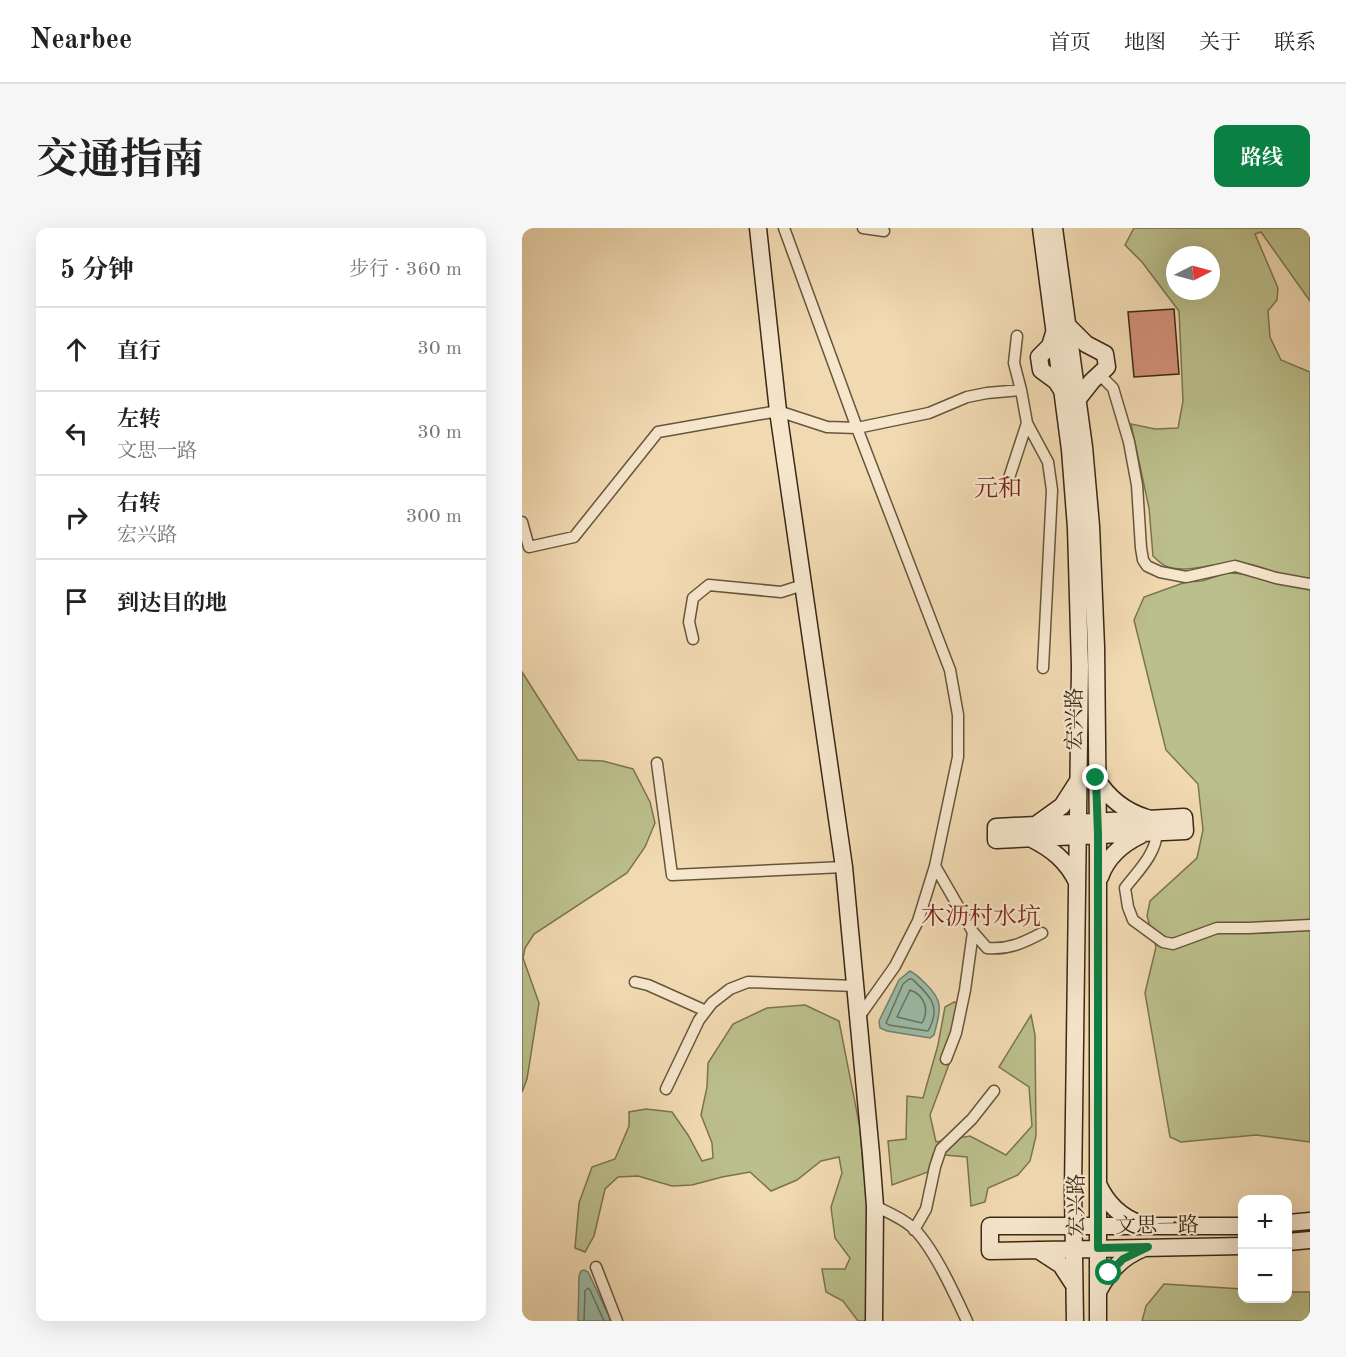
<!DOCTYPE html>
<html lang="zh">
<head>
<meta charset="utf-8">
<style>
  :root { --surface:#fff; --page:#f6f6f6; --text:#222; --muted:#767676; --line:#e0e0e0; --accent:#0b8043 }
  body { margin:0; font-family:"Old Standard TT","Noto Serif SC",serif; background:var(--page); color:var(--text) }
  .controls { position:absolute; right:18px; bottom:18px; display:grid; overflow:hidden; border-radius:12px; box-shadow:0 6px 24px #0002 }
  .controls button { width:54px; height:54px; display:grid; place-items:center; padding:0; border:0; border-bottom:2px solid var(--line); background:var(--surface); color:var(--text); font:30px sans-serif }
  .compass { position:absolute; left:644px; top:18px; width:54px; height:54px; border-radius:50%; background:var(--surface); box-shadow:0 6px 24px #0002; rotate:84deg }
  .stop { position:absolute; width:18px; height:18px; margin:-14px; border:4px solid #0b8043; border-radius:50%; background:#fff }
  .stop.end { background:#0b8043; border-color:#fff; box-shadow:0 2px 6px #0008 }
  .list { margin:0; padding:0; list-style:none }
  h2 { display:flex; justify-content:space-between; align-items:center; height:78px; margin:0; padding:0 24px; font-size:26px }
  h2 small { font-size:20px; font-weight:400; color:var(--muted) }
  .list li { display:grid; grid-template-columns:39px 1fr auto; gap:18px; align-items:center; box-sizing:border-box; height:84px; padding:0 24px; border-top:2px solid var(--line) }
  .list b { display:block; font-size:22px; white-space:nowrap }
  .list p { margin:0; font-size:20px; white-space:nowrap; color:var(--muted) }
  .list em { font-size:20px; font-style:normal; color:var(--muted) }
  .icon { flex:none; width:33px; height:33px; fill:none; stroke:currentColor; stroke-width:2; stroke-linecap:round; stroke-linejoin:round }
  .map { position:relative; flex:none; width:788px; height:1093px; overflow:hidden; border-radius:12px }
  header { display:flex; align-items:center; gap:36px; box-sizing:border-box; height:84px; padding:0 30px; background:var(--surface); border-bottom:2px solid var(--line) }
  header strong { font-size:28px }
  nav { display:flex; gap:33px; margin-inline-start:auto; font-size:21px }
  .intro { display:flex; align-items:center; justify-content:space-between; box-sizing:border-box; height:144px; padding:0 36px }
  h1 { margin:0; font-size:42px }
  .button { padding:15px 27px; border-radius:12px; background:var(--accent); color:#fff; font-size:21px; font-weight:700 }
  main { display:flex; gap:36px; padding:0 36px }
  aside { flex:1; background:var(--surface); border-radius:12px; box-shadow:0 6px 24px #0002 }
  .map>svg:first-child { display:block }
  .green { fill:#bbbf8b; stroke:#7a7450; stroke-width:1.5; fill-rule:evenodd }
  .water { fill:#9bbba7; stroke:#73816d; stroke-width:1.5 }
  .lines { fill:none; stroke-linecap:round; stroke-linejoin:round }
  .shore { stroke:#6a725e; stroke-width:1.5 }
  .building { fill:#d18e77; stroke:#382916; stroke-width:1.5 }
  .street-casing { stroke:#66553d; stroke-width:13 }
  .secondary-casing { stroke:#382916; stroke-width:19 }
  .street { stroke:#f6e6cc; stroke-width:10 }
  .secondary { stroke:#f6e6cc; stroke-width:16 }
  .route { stroke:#0b8043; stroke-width:8 }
  .labels { text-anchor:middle; stroke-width:4.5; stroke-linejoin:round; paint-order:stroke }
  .street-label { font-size:21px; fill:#382916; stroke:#f6e6cc }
  .quarter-label { font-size:24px; fill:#7a1f14; stroke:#f6e6cc }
</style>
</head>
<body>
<header>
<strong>Nearbee</strong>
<nav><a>首页</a><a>地图</a><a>关于</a><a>联系</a></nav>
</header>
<div class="intro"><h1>交通指南</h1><a class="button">路线</a></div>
<main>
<aside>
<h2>5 分钟<small>步行 · 360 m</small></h2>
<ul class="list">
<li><svg class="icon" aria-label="ahead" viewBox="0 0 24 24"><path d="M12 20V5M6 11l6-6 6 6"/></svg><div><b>直行</b></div><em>30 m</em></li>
<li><svg class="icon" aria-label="left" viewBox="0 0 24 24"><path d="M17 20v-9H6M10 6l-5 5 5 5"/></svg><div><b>左转</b><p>文思一路</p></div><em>30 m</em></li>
<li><svg class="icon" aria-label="right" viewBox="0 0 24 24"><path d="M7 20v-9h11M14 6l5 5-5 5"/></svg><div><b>右转</b><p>宏兴路</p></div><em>300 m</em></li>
<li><svg class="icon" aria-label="arrive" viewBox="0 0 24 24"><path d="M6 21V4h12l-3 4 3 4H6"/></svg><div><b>到达目的地</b></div></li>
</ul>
</aside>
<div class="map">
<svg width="788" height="1093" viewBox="0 0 788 1093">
  <rect width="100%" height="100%" fill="#f1d9b1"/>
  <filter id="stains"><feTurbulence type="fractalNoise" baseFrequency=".00333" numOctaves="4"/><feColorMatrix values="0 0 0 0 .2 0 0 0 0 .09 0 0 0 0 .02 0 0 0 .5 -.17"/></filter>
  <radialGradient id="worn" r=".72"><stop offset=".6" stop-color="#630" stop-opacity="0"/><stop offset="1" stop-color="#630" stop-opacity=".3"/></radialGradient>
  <path class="green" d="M 612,0 L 788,0 L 788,73 L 739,4 L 733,6 L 756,60 L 755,72 L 746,83 L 748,109 L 759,132 L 788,144 L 788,350 C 764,353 743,337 720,335 C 695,332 671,346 646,339 C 641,338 635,332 631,328 L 627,280 L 609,196 L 633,201 L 656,200 L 661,173 L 657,83 L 620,34 L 603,17 ZM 653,27 L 689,27 L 689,63 L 653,63 Z
    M 705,345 L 724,346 L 788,361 L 788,914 L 734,907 L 659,914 L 648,909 L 623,765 L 634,719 L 625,688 L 628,673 L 675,630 L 681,602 L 676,556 L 644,522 L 612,392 L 622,369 L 664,354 L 680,353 Z
    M 0,444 L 56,532 L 81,533 L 111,541 L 128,574 L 133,595 L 123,619 L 105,645 L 12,706 L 3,720 L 1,730 L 17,775 L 5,851 L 0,864 Z
    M 432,774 L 444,778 L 432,823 L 408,887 L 414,914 L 448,908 L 484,927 L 510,898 L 507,859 L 477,839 L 509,787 L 513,807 L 514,908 L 508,933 L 496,947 L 466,960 L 463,974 L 449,978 L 445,929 L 411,926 L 406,944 L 370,957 L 366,913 L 384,911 L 385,868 L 401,870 L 416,817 L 423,779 Z
    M 283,777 L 317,793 L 338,900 L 341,939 L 347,971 L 344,1009 L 345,1093 L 336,1093 L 321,1073 L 304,1064 L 300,1041 L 323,1041 L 328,1030 L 313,1010 L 309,979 L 320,945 L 317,929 L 299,933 L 275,952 L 249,963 L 228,944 L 200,949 L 170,957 L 150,958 L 116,948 L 96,949 L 83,961 L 72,1008 L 63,1024 L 53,1020 L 57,975 L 70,939 L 93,931 L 107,898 L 107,884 L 124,881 L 150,884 L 166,907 L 180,933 L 191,930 L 190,915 L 179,887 L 185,859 L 186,835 L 211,796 L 245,780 Z
    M 642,1056 L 720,1061 L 720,1070 L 766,1070 L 766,1064 L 788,1064 L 788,1093 L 620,1093 L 624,1078 Z"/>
  <path class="water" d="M 388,743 C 394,746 398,750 403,755 C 423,774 418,783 412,807 L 408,810 L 365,803 L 358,800 L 357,793 L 377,752 Z
    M 62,1042 L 66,1044 L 88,1090 L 87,1093 L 56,1093 L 57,1048 L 59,1043 Z"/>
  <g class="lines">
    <path class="shore" d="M 387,751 L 390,751 C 408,768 420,778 406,803 L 367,797 L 364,795 L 381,756 Z
      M 388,762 C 402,767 408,781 400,795 L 375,789 Z
      M 62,1093 L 63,1063 L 66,1060 L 68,1062 L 82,1093"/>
  </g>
  <path class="building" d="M 652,81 L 657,146 L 612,149 L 606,84 Z"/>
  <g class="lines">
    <g class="street-casing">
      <path id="street" d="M 262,0 L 335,200 L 428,442 L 436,487 L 436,529 L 413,638 L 396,693 L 373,738 L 337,789
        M 341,0 L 362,3
        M 495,108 L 492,135 L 499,162
        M 577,146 L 591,160 L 607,214 L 615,257 L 619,320 L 621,332 L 625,338 L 638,344 L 664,349 L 713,338 L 754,350 L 788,356
        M 486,253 L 505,195
        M 0,294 L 7,319 L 52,309 L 136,204 L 256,183 L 305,199 L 335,200 L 407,185 L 445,169 L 465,165 L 499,162 L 505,195 L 526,234 L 530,262 L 521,440
        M 171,411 L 167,394 L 171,370 L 187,357 L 259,364 L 281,357
        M 135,535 L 150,647 L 322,639
        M 635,604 C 634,626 616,643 603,660 L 606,679 L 611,692 L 641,714 L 651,716 L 695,700 L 727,700 L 788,697
        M 413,638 L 451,704 L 443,762 L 434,805 L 424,831
        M 451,704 L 465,720 C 486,722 501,715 520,705
        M 113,754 L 126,757 L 184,783
        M 144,861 L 177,792 L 190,775 L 208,761 L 226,754 L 333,758
        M 353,978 C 365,984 380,990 390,999 C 411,1018 433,1067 445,1093
        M 392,1002 L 404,981 L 413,939 L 419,921 L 450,891 L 472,863
        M 74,1039 L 95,1093"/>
    </g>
    <g class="secondary-casing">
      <path id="secondary" d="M 236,0 L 256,183 L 322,639 L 349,926 L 353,978 L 352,1093
        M 519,0 L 548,222 L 554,300 L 558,438 L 551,962 L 553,1093
        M 532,0 L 562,219 L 569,298 L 574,419 L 576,607 L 576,1093
        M 545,97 L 564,116 L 583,126 L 585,139 L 570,153 L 555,172
        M 532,105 L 528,118 L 517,129 L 519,142 L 534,153 L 541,164
        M 574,550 C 586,570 602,583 625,590
        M 662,589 L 663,603 L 474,612 L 474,599 Z
        M 515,596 L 540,578 L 556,553
        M 510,611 C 530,621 545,633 555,654
        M 578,649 C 585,629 600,616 619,607
        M 576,956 C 585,976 598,989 619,996
        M 766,995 L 788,993
        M 720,998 L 468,998 L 468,1023 L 720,1018
        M 766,1014 L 788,1012
        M 516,1022 L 539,1037 L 552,1057
        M 577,1062 C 587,1043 600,1029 620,1021"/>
    </g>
    <use href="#street" class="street"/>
    <use href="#secondary" class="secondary"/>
  </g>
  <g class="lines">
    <path class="route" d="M 574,550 L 576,607 L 576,1020 L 626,1019 L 601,1031 L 587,1045"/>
  </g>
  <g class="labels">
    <g class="street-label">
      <text transform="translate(552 491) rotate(-90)" y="7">宏兴路</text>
      <text transform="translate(554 977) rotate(-90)" y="7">宏兴路</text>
      <text transform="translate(635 997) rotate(-1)" y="7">文思一路</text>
    </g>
    <g class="quarter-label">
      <text x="476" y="268">元和</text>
      <text x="459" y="696">木沥村水坑</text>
    </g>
  </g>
  <rect width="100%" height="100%" filter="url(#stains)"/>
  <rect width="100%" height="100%" fill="url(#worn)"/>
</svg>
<div class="controls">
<button>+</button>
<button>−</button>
</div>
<svg class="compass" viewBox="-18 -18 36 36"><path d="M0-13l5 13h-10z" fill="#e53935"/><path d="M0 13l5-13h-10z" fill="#767676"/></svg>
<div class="stop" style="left:587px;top:1045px"></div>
<div class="stop end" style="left:574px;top:550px"></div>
</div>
</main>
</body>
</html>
